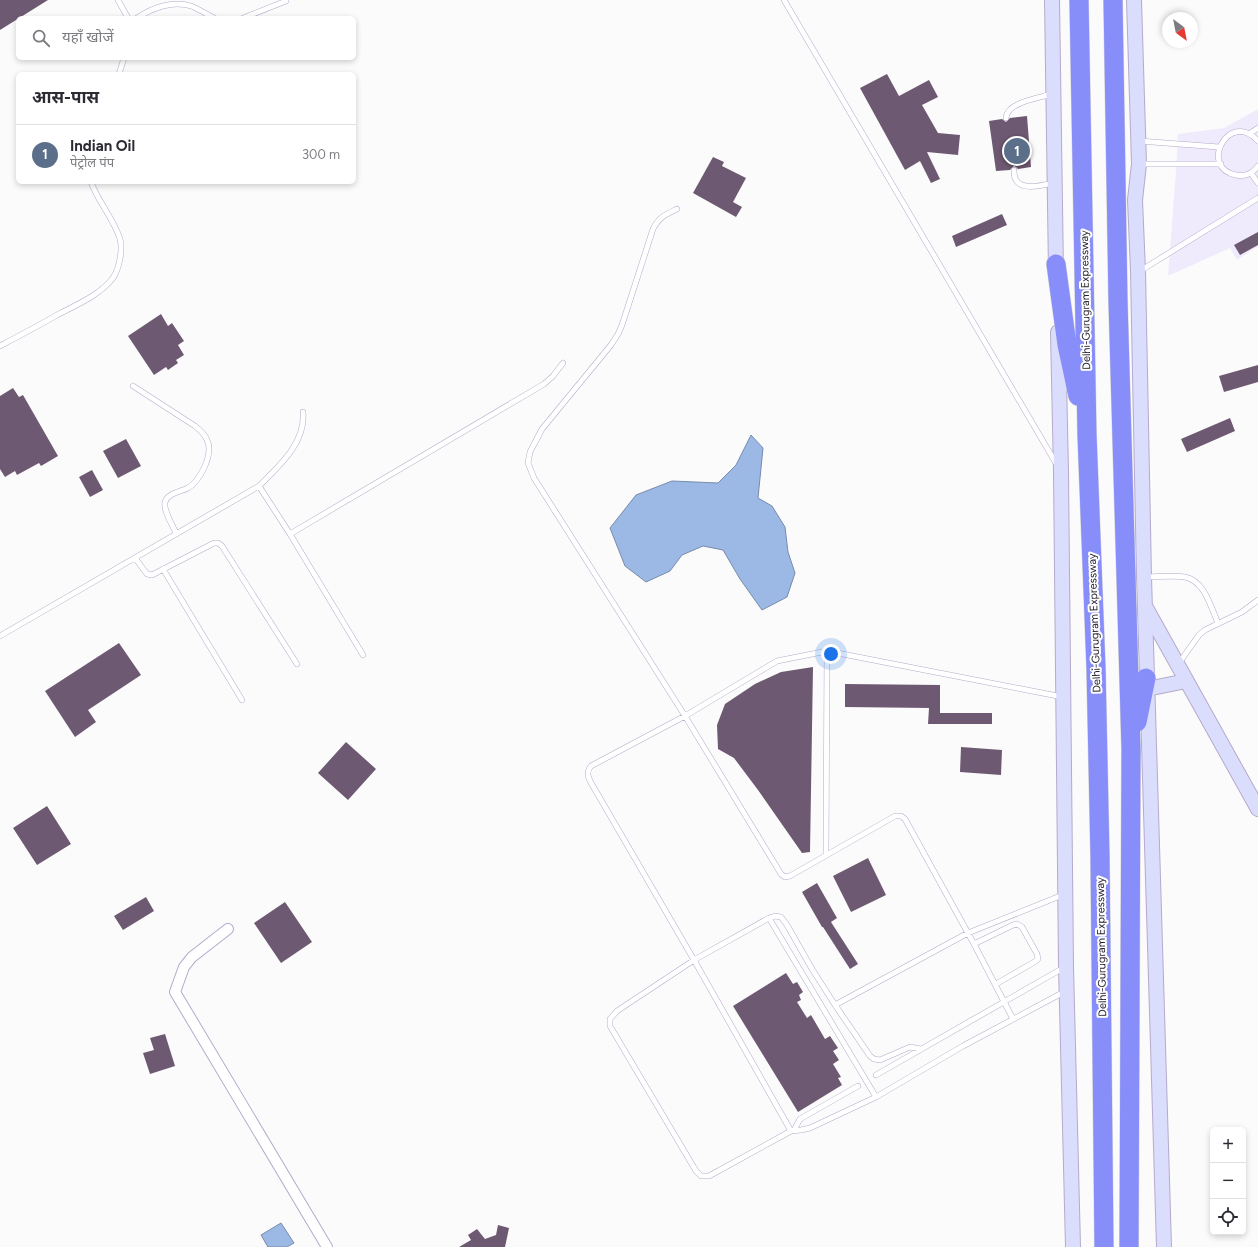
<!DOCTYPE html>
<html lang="hi">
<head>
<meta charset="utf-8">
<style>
  :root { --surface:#fff; --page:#f7f7f7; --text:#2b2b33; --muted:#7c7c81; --line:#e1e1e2; --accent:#1a73e8 }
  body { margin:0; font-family:Figtree,"Noto Sans Devanagari",sans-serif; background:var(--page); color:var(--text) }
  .controls { position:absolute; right:12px; bottom:12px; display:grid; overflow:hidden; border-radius:6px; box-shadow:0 2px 6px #0003 }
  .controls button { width:36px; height:36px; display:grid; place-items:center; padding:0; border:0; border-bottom:1px solid var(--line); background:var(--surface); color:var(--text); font:20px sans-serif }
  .compass { position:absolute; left:1162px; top:12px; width:36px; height:36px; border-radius:50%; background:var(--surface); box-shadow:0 2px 6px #0003; rotate:148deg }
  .you { position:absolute; left:831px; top:654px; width:14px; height:14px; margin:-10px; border:3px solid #fff; border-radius:50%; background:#1a73e8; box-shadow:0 0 0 6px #1a73e833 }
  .badge { display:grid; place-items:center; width:26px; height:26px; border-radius:50%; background:var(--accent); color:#fff; font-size:13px; font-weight:700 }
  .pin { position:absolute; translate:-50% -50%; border:2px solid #fff; box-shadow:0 1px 4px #0006 }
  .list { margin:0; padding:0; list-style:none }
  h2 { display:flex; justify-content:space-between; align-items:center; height:52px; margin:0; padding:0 16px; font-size:17px }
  h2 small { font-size:13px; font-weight:400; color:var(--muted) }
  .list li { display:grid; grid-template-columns:26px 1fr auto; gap:12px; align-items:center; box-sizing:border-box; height:60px; padding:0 16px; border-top:1px solid var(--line) }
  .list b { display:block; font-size:15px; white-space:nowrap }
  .list p { margin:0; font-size:13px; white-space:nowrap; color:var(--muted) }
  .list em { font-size:13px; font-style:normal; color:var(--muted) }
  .icon { flex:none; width:22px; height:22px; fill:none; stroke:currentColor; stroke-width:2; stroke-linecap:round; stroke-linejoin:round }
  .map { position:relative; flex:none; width:1258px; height:1247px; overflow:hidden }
  .search { position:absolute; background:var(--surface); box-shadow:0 2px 6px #0003; left:16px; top:16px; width:340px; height:44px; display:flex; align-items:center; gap:10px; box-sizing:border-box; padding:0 14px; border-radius:6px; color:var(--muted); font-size:15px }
  .panel { position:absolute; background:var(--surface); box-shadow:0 2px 6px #0003; left:16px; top:72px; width:340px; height:112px; border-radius:6px }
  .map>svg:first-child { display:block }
  .built { fill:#f0ebfc }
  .water { fill:#9bb9e4; stroke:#788bad }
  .building { fill:#6e5972 }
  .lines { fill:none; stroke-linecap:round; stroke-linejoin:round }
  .lane-casing { stroke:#b5aacb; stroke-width:6 }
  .street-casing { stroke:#b5aacb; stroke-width:12 }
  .secondary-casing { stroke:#b5aacb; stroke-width:16 }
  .highway-casing { stroke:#d8d7d9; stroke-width:20 }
  .lane { stroke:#fff; stroke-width:5 }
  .street { stroke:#fff; stroke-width:10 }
  .secondary { stroke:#dbddfd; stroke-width:14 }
  .highway { stroke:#878ef9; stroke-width:19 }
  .labels { text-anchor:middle; stroke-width:4; stroke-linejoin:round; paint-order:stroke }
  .street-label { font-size:11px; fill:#25212e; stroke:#fff }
</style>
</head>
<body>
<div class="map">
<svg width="1258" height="1247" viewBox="0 0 1258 1247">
  <rect width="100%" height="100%" fill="#fbfbfb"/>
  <path class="built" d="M 1258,109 L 1258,246 L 1237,260 L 1230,248 L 1168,276 L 1176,171 L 1178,134 L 1224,128 Z"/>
  <path class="water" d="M 751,435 L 763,448 L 758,498 L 772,506 L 785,527 L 788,552 L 795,573 L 787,597 L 762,610 L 740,579 L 723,550 L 703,546 L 682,555 L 670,571 L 646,582 L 625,566 L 610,528 L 636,495 L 672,481 L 718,483 L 736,465 Z
    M 281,1223 L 294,1243 L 287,1247 L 268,1247 L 261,1235 Z"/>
  <path class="building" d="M 0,0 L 48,0 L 0,30 Z
    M 887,74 L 899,96 L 929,80 L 938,97 L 922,105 L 938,133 L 960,135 L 958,155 L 927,152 L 940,179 L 931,183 L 920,161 L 905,170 L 860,88 Z
    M 1027,116 L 1031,167 L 1018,169 L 1016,167 L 1014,166 L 1010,170 L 996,171 L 989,121 L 1002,119 L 1006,122 L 1010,118 Z
    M 713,157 L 724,162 L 722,166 L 746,178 L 733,202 L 742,207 L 736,217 L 693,193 Z
    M 1002,214 L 1007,225 L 956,247 L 952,236 Z
    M 1258,232 L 1258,245 L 1240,255 L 1234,245 Z
    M 161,314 L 168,326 L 172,323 L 184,341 L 178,345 L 184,355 L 176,360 L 178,363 L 168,370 L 166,367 L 154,375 L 128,336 Z
    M 1258,365 L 1258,382 L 1224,392 L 1219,376 Z
    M 13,388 L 19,397 L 23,395 L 58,456 L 41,466 L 39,463 L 17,475 L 15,471 L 5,477 L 0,469 L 0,396 Z
    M 1230,418 L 1235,431 L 1187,452 L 1181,439 Z
    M 126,439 L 141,466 L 118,478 L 103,451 Z
    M 92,470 L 103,490 L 90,497 L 79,477 Z
    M 119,643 L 141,675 L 88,710 L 96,722 L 75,737 L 45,691 Z
    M 813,667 L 810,852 L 802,853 L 758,790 L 734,758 L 718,749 L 717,725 L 725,704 L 755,684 L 781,672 Z
    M 845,684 L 940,685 L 940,713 L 992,713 L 992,724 L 928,724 L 929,708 L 845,707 Z
    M 346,742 L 376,769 L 348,800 L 318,773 Z
    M 961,747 L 1002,750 L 1001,775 L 960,772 Z
    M 47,806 L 71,844 L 37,865 L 13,828 Z
    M 868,858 L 886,895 L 851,912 L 833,876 Z
    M 817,883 L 837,918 L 831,922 L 858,964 L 850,969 L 823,927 L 822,927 L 802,892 Z
    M 146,897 L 154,911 L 123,930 L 114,916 Z
    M 285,902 L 312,942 L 281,963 L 254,923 Z
    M 786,973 L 793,984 L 797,982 L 803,992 L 799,995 L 801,1000 L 797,1002 L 807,1018 L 811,1015 L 825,1039 L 830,1036 L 838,1048 L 833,1051 L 839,1060 L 833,1064 L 841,1077 L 838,1078 L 842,1085 L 798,1112 L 733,1006 Z
    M 165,1034 L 175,1066 L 150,1074 L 143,1053 L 154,1050 L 150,1038 Z
    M 498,1225 L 509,1228 L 505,1247 L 459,1247 L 471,1240 L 468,1235 L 477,1229 L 485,1239 L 496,1235 Z"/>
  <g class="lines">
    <g class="lane-casing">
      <path id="lane" d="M 118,0 L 128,18
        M 784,0 L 1057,465
        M 137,18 C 152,8 173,0 191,6 C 199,9 206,14 214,18
        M 243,18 L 286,1
        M 119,74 L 124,58
        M 1006,118 C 1007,102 1039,98 1052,94
        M 1249,134 L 1258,128
        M 1139,141 L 1219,147
        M 1258,141 C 1229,109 1198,168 1236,175 C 1245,177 1253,173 1258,166
        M 1140,164 L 1221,164
        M 1014,170 C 1014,173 1014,177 1016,180 C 1022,191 1043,185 1054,183
        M 1251,173 L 1258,183
        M 677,209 C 665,215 659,217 653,229 L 622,325 L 618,334 L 611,345 L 542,429 L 530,452 L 528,463 L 534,478 L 685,716 L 781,874 L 785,877 L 790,876 L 895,816 L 901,816 L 905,819 L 974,944
        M 1140,271 L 1258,198
        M 0,346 C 19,336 38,326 57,315 C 76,305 100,295 113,278 C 119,269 123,250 120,239 C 114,219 98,202 91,182
        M 133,386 L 195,426 C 200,430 205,434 207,440 C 214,454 200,481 188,488 C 180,492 168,493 165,502 C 163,510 173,526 176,533
        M 259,486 C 279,466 306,443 303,412
        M 290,534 L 363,655
        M 135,558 L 147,574 L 152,575 L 214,543 L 218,543 L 222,546 L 297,664
        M 163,569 L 242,700
        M 1145,577 C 1155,577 1176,575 1185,577 C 1205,581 1211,608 1218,623
        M 0,636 L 259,486 L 290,534 L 544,384 L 553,376 L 563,363
        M 1179,663 L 1199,635 L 1205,630 L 1242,612 L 1258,600
        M 826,855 L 827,651
        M 769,918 L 775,916 L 781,917 L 787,925 L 812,969 L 835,1005 L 968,933 L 1065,894
        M 996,984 L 1036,961 L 1038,959 L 1037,954 L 1022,927 L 1017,924 L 1013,925 L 974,944 L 1013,1019
        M 835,1005 L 870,1056 L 874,1059 L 880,1060 L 910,1047 L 921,1049
        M 876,1075 L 1065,967
        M 876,1097 L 769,918 L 694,960 L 617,1011 L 610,1019 L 610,1026 L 696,1171 L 701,1176 L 709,1176 L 791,1131 L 801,1130 L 810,1128 L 876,1097 L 963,1046 L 1064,992
        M 794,1130 L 800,1119 L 858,1086
        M 791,1131 L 694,960 L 590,781 C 587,775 587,771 591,766 L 685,716 L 777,661 L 827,651 L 1063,697"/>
    </g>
    <g class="street-casing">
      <path id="street" d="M 228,929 L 192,957 L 184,967 L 175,992 L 327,1247"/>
    </g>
    <g class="secondary-casing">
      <path id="secondary" d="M 1052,0 L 1056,273
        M 1134,0 L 1139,164 L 1135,200 L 1138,271 L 1144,577 L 1164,1247
        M 1058,332 L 1061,472 L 1066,966 L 1073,1247
        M 1146,608 L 1258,809
        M 1147,689 L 1186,681"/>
    </g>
    <g class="highway-casing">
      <path id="highway" d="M 1079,0 L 1087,435 L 1096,668 L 1100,857 L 1104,1247
        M 1113,0 L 1118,301 L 1131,749 L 1129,1247
        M 1056,264 L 1067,345 L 1078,396
        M 1137,722 L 1146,678"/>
    </g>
    <use href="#lane" class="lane"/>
    <use href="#street" class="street"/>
    <use href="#secondary" class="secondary"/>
    <use href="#highway" class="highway"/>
  </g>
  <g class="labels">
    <g class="street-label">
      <text transform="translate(1085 300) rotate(-91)" y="4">Delhi-Gurugram Expressway</text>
      <text transform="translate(1094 623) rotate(-92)" y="4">Delhi-Gurugram Expressway</text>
      <text transform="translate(1101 947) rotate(-91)" y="4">Delhi-Gurugram Expressway</text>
    </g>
  </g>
</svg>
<div class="controls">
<button>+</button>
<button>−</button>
<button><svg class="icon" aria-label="locate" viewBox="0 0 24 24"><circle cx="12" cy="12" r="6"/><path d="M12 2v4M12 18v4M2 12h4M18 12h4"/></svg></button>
</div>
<svg class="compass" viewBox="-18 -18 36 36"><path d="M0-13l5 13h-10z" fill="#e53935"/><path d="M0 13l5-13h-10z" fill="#7c7c81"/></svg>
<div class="you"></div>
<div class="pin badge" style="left:1017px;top:151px;background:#5c6f8a">1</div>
<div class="search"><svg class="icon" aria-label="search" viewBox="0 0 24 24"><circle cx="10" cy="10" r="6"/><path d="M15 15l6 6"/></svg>यहाँ खोजें</div>
<section class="panel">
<h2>आस-पास<small></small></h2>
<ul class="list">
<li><span class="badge" style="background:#5c6f8a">1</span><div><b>Indian Oil</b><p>पेट्रोल पंप</p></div><em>300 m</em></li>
</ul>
</section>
</div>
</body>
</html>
